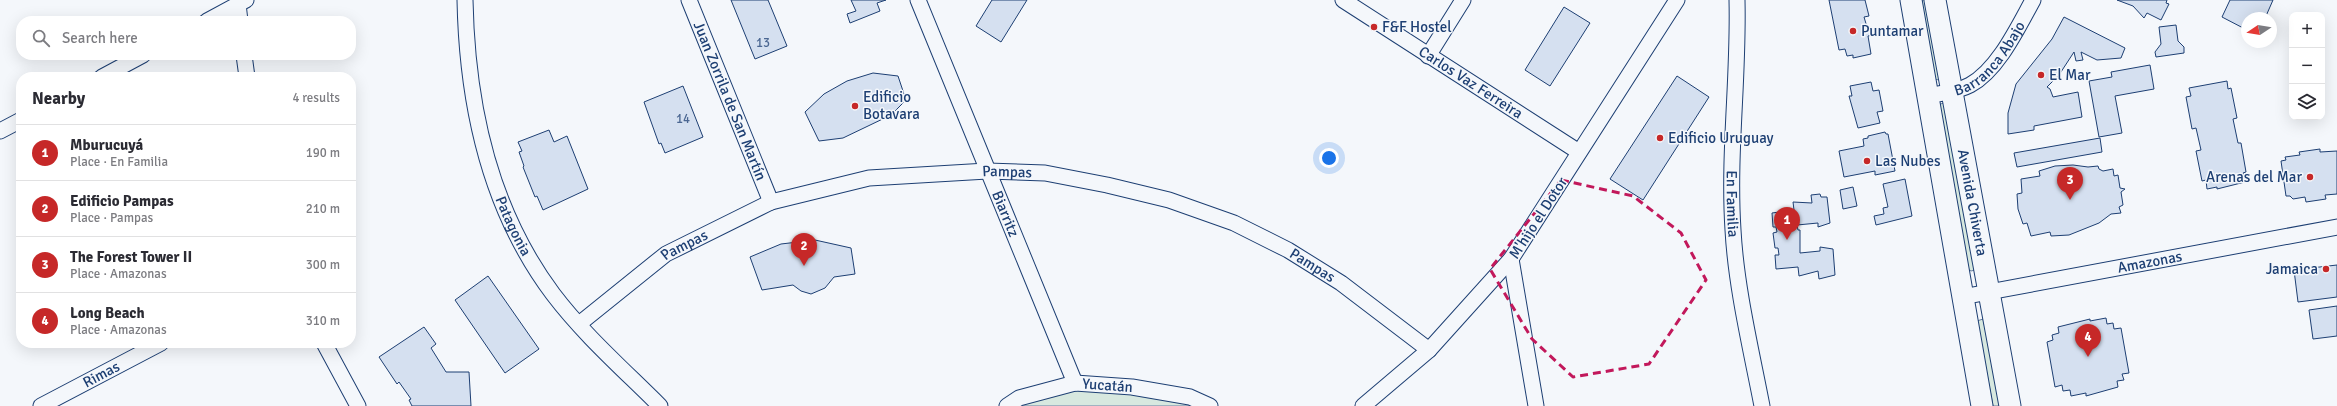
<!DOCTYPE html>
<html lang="en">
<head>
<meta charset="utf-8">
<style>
  :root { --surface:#fff; --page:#f7f7f7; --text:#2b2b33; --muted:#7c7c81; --line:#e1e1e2; --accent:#c62828 }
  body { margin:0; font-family:Signika,sans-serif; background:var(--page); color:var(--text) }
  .controls { position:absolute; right:12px; top:12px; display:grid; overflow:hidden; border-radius:8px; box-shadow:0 4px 16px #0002 }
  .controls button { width:36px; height:36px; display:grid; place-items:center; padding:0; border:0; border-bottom:1px solid var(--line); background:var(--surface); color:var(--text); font:20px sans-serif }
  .compass { position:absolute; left:2241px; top:12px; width:36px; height:36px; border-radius:50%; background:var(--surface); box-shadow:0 4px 16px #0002; rotate:258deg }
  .you { position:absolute; left:1329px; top:158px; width:14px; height:14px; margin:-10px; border:3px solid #fff; border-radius:50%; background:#1a73e8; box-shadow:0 0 0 6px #1a73e833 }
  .badge { display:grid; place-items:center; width:26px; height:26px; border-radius:50%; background:var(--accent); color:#fff; font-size:13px; font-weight:700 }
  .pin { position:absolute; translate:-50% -33px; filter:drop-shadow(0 1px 2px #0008) }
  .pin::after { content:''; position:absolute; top:21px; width:14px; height:12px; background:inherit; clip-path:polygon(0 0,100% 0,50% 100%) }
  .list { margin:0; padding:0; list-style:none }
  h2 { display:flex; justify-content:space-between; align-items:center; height:52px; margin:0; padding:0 16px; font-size:17px }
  h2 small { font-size:13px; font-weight:400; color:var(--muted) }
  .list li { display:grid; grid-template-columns:26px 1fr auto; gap:12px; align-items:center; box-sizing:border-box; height:56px; padding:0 16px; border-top:1px solid var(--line) }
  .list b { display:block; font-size:15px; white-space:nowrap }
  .list p { margin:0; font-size:13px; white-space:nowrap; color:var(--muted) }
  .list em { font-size:13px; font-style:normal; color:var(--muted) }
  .icon { flex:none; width:22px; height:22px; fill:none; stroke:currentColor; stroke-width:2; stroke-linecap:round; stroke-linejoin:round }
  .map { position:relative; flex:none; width:2337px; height:406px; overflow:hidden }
  .search { position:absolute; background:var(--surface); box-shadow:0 4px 16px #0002; left:16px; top:16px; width:340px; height:44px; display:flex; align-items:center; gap:10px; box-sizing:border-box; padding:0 14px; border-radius:16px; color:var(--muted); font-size:15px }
  .panel { position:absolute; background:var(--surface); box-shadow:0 4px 16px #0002; left:16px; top:72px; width:340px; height:276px; border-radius:16px }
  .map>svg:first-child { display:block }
  .green { fill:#d7e8df; stroke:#687fa3 }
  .building { fill:#d5e0f0; stroke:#1d3f73 }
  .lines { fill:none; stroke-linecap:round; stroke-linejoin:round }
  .street-casing { stroke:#1d3f73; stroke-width:17 }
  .secondary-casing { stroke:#1d3f73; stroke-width:23 }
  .street { stroke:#f4f7fb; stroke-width:15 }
  .secondary { stroke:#f4f7fb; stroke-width:21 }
  .marked { fill:none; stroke:#c2185b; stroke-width:3; stroke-dasharray:8 5; stroke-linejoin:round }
  .poi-dot { fill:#c62828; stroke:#f4f7fb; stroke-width:1.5 }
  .labels { text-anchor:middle; stroke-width:3; stroke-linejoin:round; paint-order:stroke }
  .number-label { font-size:13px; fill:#4b6792 }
  .poi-label { font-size:15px; fill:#1d3f73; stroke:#f4f7fb; text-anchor:start }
  .street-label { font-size:15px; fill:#1d3f73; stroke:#f4f7fb }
</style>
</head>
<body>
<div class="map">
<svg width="2337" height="406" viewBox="0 0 2337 406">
  <rect width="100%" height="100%" fill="#f4f7fb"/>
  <path class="green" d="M 1919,0 L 1928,0 L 1940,80 L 1933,79 Z
    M 1945,103 L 1975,270 L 1971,271 L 1968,269 L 1938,107 L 1940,104 Z
    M 1983,319 L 2002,406 L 1993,406 L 1977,321 Z
    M 1075,383 L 1210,406 L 1007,406 Z"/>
  <path class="building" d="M 731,0 L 768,0 L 787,46 L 755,59 Z
    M 851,0 L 886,0 L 877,3 L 880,11 L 850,23 L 847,14 L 856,11 Z
    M 992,0 L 1027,0 L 1001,42 L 976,26 Z
    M 1829,0 L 1865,0 L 1869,16 L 1864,17 L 1867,27 L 1870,27 L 1872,35 L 1868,36 L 1871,54 L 1853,58 L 1853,55 L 1847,56 L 1845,49 L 1839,50 Z
    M 2117,0 L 2167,0 L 2166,3 L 2169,4 L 2161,20 L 2147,13 L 2144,18 L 2133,6 Z
    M 2230,0 L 2273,0 L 2266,16 L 2262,14 L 2260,18 L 2247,18 L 2247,30 L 2222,17 Z
    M 1564,7 L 1590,23 L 1550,86 L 1525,70 Z
    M 2064,17 L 2125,48 L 2121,58 L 2097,60 L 2081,52 L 2083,60 L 2076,61 L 2074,52 L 2059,75 L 2047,87 L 2050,89 L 2053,97 L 2078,92 L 2082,117 L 2034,126 L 2034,130 L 2008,134 L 2008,113 L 2016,84 L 2052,39 Z
    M 2176,25 L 2178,41 L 2184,47 L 2184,53 L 2156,57 L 2155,52 L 2161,44 L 2159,27 Z
    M 2150,65 L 2154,89 L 2115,96 L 2122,133 L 2099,137 L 2089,81 L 2112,77 L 2111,72 Z
    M 873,73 L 898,76 L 906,100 L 891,115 L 843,138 L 819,141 L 805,112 L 824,94 L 847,81 Z
    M 1677,76 L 1709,97 L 1643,200 L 1610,179 Z
    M 2227,81 L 2228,89 L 2231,88 L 2237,118 L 2233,119 L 2238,143 L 2241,143 L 2246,172 L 2243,173 L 2245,182 L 2217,189 L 2217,187 L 2207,189 L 2206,180 L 2202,181 L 2196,151 L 2201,150 L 2196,128 L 2192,129 L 2186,97 L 2191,96 L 2189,88 Z
    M 1871,82 L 1873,91 L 1879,90 L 1883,111 L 1877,112 L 1880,123 L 1858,128 L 1849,96 L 1852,96 L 1850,86 Z
    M 683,86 L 703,137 L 665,153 L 661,143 L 659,144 L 644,102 Z
    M 549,130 L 554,142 L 567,136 L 588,189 L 543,210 L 537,196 L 535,197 L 523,167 L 524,166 L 519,152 L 522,151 L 518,142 Z
    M 1885,132 L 1886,134 L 1888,134 L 1895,171 L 1875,175 L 1875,171 L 1844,177 L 1839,151 L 1864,146 L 1863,139 L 1868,138 L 1868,136 Z
    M 2100,138 L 2102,152 L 2017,167 L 2014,153 Z
    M 2320,149 L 2320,152 L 2337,151 L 2337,194 L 2325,195 L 2326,199 L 2306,202 L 2305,197 L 2293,199 L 2290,196 L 2286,196 L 2281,161 L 2286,160 L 2285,157 L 2300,155 L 2299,152 Z
    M 2073,165 L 2088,167 L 2098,166 L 2099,169 L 2103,171 L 2113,169 L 2114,176 L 2118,175 L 2120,188 L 2125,189 L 2121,192 L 2123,205 L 2119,207 L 2121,213 L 2111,214 L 2099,223 L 2069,235 L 2051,236 L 2050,232 L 2031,236 L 2027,223 L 2023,224 L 2018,209 L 2017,194 L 2022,193 L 2021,179 L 2040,176 L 2039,171 L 2055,166 Z
    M 1905,179 L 1912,216 L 1876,225 L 1874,216 L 1884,214 L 1883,208 L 1888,207 L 1883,184 Z
    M 1853,187 L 1857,206 L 1843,209 L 1840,190 Z
    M 1820,194 L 1821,197 L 1827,197 L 1830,223 L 1818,227 L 1818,223 L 1797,225 L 1798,230 L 1800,230 L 1800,253 L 1820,251 L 1820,247 L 1833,249 L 1835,275 L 1819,279 L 1818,271 L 1799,276 L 1798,267 L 1776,269 L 1775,255 L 1779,255 L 1778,248 L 1775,248 L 1773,233 L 1777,232 L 1776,227 L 1773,227 L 1772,213 L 1794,210 L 1793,202 L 1812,203 L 1811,195 Z
    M 815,240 L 851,248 L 855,274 L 834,277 L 825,288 L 811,294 L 801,291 L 793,285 L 762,290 L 750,257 L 781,244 Z
    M 2337,265 L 2337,297 L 2298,302 L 2294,270 Z
    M 488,276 L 539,349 L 505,373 L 455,300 Z
    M 2337,306 L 2337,336 L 2313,339 L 2309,310 Z
    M 2106,318 L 2107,324 L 2113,323 L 2114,329 L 2121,328 L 2129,373 L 2122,374 L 2124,380 L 2117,381 L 2118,387 L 2086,396 L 2086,393 L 2071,396 L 2070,390 L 2063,391 L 2062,385 L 2055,387 L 2047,342 L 2053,340 L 2052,335 L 2059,333 L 2058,327 L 2090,319 L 2090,321 Z
    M 424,327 L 436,344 L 431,348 L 446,372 L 469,372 L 471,406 L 412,406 L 409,400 L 411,399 L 399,382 L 397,384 L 379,357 Z"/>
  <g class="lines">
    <g class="street-casing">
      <g id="street">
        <path id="s1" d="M 465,0 C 467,104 490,210 553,294 C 584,335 624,370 660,406"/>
        <path id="s2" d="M 689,0 L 771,202"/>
        <path id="s3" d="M 918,0 L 1075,383"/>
        <path id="s4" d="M 1343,0 L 1579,152"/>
        <path id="s5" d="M 1737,0 C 1739,77 1728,153 1733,230 C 1736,287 1751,349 1762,406"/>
        <path d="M 238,4 L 240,21"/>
        <path d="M 207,21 L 246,0"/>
        <path d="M 244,55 L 247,77"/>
        <path d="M 1428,56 L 1463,0"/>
        <path d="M 102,77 L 143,55"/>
        <path id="s6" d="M 1928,96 C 1942,93 1957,92 1970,85 C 1998,70 2018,27 2033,0"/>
        <path d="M 0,131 L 21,120"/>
        <path d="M 1511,259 L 1536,406"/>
        <path id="s7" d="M 1962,297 L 2337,227"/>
        <path id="s8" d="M 579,324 L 666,254 L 771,202 L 869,178 L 987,171 L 1045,173 L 1107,185 L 1169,200 L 1234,223 L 1288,250 L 1341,283 L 1429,350"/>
        <path d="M 324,343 L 358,406"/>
        <path id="s9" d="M 41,406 L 161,343"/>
        <path id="s10" d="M 1007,406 L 1019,398 L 1075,383 L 1132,387 L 1190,397 L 1210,406"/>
        <path d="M 1363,406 L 1429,350 L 1511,259 L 1677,0"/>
      </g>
    </g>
    <g class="secondary-casing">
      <g id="secondary">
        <path d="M 1911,0 L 1982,406"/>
        <path id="s11" d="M 1935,0 L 2010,406"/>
      </g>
    </g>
    <use href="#street" class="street"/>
    <use href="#secondary" class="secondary"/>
  </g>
  <path class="marked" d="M 1561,180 L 1633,196 L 1681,233 L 1706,280 L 1649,364 L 1573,377 L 1532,339 L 1490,269 Z"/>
  <g class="poi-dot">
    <circle cx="1374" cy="27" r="4"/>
    <circle cx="1853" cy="31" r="4"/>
    <circle cx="2041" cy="75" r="4"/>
    <circle cx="855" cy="106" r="4"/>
    <circle cx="1660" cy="138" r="4"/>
    <circle cx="1867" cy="161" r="4"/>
    <circle cx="2310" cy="177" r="4"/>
    <circle cx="2326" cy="269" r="4"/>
  </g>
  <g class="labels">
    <g class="number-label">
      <text x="763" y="47">13</text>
      <text x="683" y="123">14</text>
    </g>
    <g class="poi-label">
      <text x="1382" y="32">F&amp;F Hostel</text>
      <text x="1861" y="36">Puntamar</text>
      <text x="2049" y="80">El Mar</text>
      <text x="863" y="102">Edificio<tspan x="863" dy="17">Botavara</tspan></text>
      <text x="1668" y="143">Edificio Uruguay</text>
      <text x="1875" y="166">Las Nubes</text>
      <text x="2302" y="182" text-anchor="end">Arenas del Mar</text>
      <text x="2318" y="274" text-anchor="end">Jamaica</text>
    </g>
    <g class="street-label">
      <text dy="5" stroke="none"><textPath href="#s6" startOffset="76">Barranca Abajo</textPath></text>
      <text dy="5" stroke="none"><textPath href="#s4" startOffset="152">Carlos Vaz Ferreira</textPath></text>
      <text dy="5" stroke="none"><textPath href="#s2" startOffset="109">Juan Zorrila de San Martín</textPath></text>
      <text dy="5" stroke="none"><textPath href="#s8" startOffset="468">Pampas</textPath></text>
      <text dy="5" stroke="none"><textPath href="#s11" startOffset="206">Avenida Chiverta</textPath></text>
      <text dy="5" stroke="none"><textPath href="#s5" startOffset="204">En Familia</textPath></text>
      <text dy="5" stroke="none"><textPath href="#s3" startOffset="231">Biarritz</textPath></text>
      <text transform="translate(1538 218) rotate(-57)" y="5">M'hijo el Dotor</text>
      <text dy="5" stroke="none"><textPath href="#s1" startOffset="233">Patagonia</textPath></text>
      <text dy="5" stroke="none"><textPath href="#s8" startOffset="132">Pampas</textPath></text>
      <text dy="5" stroke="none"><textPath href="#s7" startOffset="191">Amazonas</textPath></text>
      <text dy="5" stroke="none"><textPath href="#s8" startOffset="791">Pampas</textPath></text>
      <text dy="5" stroke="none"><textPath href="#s9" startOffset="68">Rimas</textPath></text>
      <text dy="5" stroke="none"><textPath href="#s10" startOffset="105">Yucatán</textPath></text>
    </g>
  </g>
</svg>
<div class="controls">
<button>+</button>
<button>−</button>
<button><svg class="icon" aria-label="layers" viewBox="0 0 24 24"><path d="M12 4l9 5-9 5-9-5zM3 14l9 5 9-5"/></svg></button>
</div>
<svg class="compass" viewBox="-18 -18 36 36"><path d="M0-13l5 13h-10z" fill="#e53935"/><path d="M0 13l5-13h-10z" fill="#7c7c81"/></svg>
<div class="you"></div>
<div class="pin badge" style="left:1787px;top:240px">1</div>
<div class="pin badge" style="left:804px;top:266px">2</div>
<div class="pin badge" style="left:2070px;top:200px">3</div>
<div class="pin badge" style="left:2088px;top:357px">4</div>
<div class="search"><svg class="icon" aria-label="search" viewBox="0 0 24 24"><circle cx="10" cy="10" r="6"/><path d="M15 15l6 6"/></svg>Search here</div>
<section class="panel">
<h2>Nearby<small>4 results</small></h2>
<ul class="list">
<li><span class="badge">1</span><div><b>Mburucuyá</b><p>Place · En Familia</p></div><em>190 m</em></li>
<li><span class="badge">2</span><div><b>Edificio Pampas</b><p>Place · Pampas</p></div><em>210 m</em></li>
<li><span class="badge">3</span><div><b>The Forest Tower II</b><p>Place · Amazonas</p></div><em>300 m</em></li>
<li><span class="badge">4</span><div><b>Long Beach</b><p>Place · Amazonas</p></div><em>310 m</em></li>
</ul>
</section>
</div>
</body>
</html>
